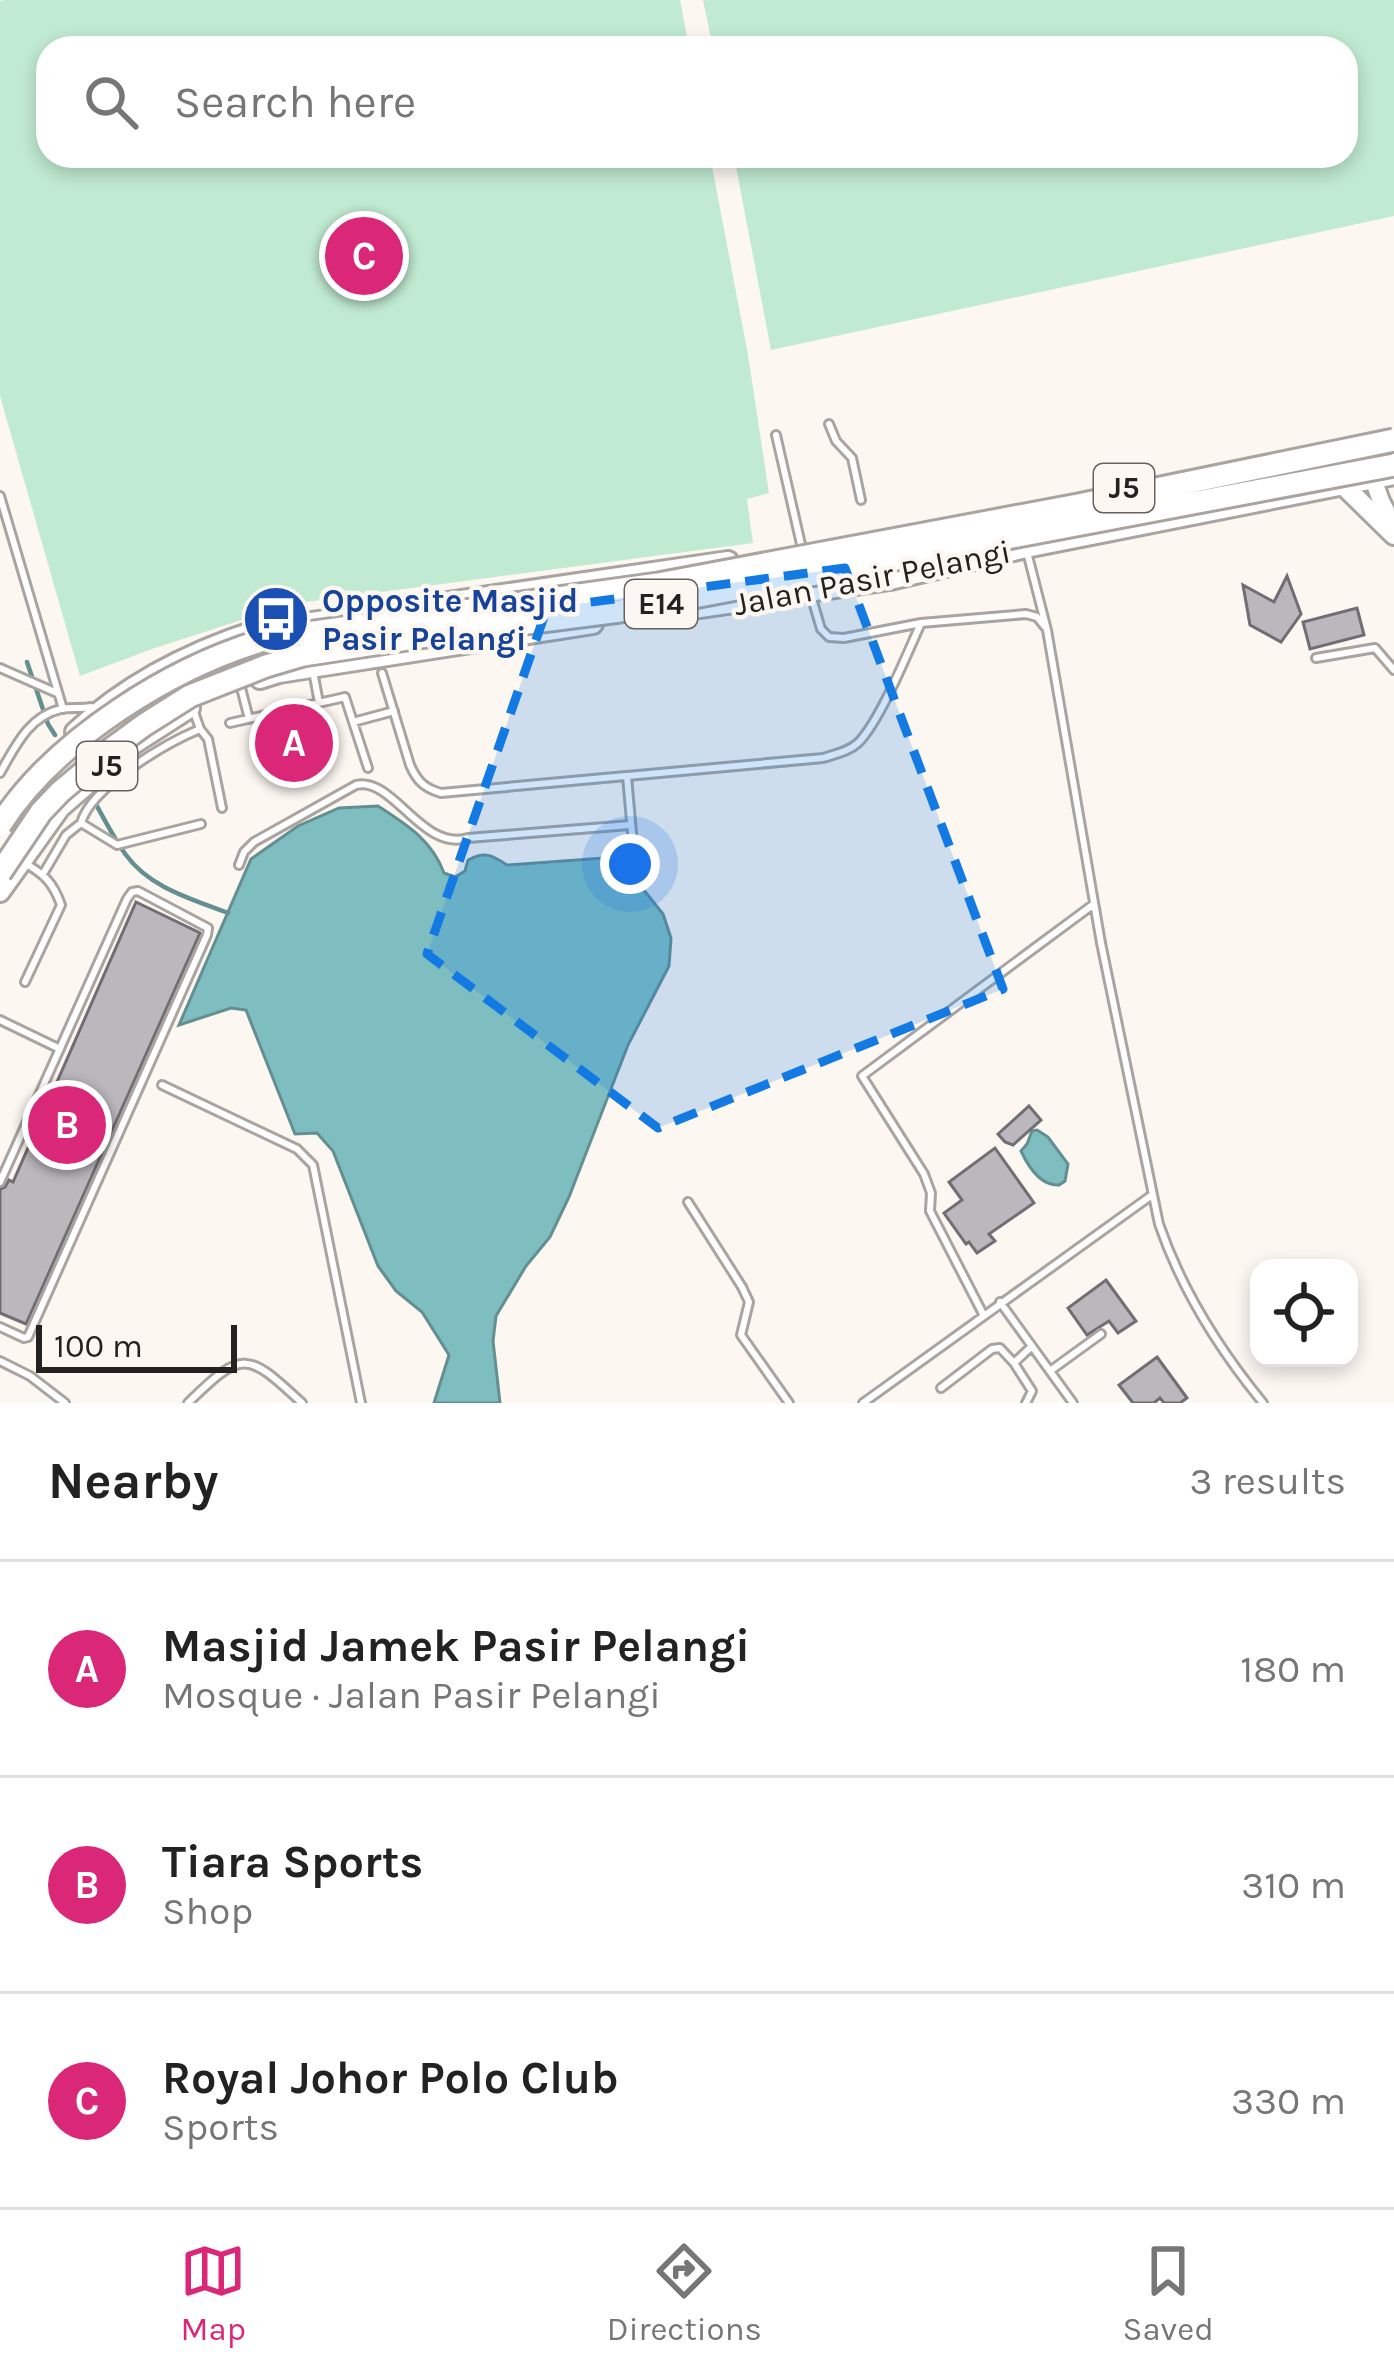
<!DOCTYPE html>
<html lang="en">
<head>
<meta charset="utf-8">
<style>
  :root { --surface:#fff; --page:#f2f2f2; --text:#222; --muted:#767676; --line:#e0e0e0; --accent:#db2777 }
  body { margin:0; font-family:Karla,sans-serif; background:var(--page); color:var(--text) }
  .controls { position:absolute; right:36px; bottom:36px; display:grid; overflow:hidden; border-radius:24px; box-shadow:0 6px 18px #0003 }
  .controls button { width:108px; height:108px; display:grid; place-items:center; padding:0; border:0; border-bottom:3px solid var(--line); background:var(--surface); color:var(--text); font:60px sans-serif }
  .scale { position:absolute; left:36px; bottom:30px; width:201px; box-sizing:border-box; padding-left:12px; border:6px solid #242220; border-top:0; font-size:33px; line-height:42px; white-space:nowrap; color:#242220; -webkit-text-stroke:9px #fcf7f1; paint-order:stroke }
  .you { position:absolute; left:630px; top:864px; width:42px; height:42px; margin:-30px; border:9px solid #fff; border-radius:50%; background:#1a73e8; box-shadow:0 0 0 18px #1a73e833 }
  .badge { display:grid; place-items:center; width:78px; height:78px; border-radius:50%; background:var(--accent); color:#fff; font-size:39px; font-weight:700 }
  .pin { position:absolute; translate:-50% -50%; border:6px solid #fff; box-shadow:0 3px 12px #0006 }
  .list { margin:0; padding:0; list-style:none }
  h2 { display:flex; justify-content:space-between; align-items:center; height:156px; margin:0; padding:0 48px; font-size:51px }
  h2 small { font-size:39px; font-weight:400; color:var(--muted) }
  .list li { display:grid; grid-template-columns:78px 1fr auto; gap:36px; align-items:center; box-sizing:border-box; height:216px; padding:0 48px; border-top:3px solid var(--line) }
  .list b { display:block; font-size:45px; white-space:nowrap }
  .list p { margin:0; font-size:39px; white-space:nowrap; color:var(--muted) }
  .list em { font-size:39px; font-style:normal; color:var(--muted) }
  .icon { flex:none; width:66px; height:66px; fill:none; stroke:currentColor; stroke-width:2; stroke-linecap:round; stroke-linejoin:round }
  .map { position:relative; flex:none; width:1394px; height:1403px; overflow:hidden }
  .search { position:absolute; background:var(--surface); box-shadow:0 6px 18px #0003; left:36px; right:36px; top:36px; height:132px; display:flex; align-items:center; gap:30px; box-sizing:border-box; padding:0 42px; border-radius:36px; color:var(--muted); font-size:45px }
  .sheet { height:804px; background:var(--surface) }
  nav { display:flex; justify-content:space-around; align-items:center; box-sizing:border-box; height:168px; border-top:3px solid var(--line); background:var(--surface); font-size:33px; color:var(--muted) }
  nav a { display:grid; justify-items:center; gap:6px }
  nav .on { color:var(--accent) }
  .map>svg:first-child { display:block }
  .green { fill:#c0ead1 }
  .water { fill:#7ebec1; stroke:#638f91; stroke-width:3 }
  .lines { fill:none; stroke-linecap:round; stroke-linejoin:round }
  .stream { stroke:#638f91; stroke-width:4.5 }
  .building { fill:#bab7bd; stroke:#706d73; stroke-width:3 }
  .lane-casing { stroke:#a9a49f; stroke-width:12 }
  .secondary-casing { stroke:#a9a49f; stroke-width:22 }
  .primary-casing { stroke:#a9a49f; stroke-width:24 }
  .lane { stroke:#fff; stroke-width:6 }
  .secondary { stroke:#fff; stroke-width:16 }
  .primary { stroke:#fff; stroke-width:18 }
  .highway-bridge-casing { stroke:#a9a49f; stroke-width:27; stroke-linecap:butt }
  .highway-bridge { stroke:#fff; stroke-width:21 }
  .marked { fill:#127ae2; fill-opacity:0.2; stroke:#127ae2; stroke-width:9; stroke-dasharray:24 15; stroke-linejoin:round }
  .labels { text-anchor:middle; stroke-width:9; stroke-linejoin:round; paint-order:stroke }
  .shield { fill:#fcf7f1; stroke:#65625f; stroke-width:3 }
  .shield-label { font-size:30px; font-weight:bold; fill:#242220 }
  .street-label { font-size:33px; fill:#242220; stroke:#fcf7f1 }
  .transit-label { font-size:33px; font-weight:bold; fill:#164399; stroke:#fcf7f1; text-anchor:start }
</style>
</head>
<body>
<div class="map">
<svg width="1394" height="1403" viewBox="0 0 1394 1403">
  <rect width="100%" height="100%" fill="#fcf7f1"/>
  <path class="green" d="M 5,0 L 680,0 L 689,48 L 48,48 L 48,156 L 710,156 L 748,355 L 769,493 L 747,499 L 753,543 L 291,604 L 152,649 L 80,676 L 0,396 L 0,1 Z
    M 703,0 L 1394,0 L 1394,216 L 771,350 L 734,156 L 1346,156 L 1346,48 L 713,48 Z"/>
  <path class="water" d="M 378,806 C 407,825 432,840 444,873 L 455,877 L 465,871 L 468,860 C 485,851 492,855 507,865 L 604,858 L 631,874 L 663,914 L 671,938 L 669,966 L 628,1045 L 569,1197 L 550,1237 L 526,1266 L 496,1316 L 493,1341 L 500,1403 L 434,1403 L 449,1355 L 422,1312 L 396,1291 L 378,1266 L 333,1151 L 317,1133 L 295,1134 L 246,1010 L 231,1008 L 179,1025 L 251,859 L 298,826 L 339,808 Z
    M 1037,1130 L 1048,1137 L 1068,1164 L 1065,1181 L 1059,1185 C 1040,1186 1028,1166 1021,1151 L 1027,1144 L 1032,1131 Z"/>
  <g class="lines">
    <path class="stream" d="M 27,662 L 48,724 L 55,735
      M 91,795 C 102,815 113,837 126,855 C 150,888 192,899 228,913"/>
  </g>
  <path class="building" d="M 1287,576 L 1301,614 L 1281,642 L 1250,625 L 1243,585 L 1274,602 Z
    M 1357,608 L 1364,635 L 1310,649 L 1303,622 Z
    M 136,902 L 200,933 L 26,1324 L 0,1313 L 0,1189 L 5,1187 L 9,1180 L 13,1182 Z
    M 1029,1106 L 1041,1120 L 1013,1145 L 1005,1142 L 998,1134 Z
    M 995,1148 L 1034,1203 L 989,1234 L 995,1241 L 977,1253 L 969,1242 L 966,1244 L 944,1213 L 962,1200 L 949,1182 Z
    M 1106,1280 L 1136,1321 L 1118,1333 L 1109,1321 L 1087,1335 L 1068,1308 Z
    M 1157,1357 L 1187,1398 L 1180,1403 L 1164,1403 L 1160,1398 L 1154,1403 L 1133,1403 L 1119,1385 Z"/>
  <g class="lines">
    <g class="lane-casing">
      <path id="lane" d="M 829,424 L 836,441 L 852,458 L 861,500
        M 776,435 L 803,553
        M 0,496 L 63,709
        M 1027,552 L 1047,630 L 1101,943 L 1159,1224 C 1182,1291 1218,1348 1263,1403
        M 811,595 L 821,629 L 829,637 L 844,638 L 921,623 L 1026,614 L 1037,617 L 1045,627
        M 1316,658 L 1375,648 L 1394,670
        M 0,668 L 57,693
        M 313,671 L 319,703
        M 382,673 L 410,765 C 417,781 424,788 441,793 L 626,776
        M 240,684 L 249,719
        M 193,709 L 200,729 L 208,739 L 222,808
        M 353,722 L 368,768
        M 230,723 L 345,697 L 353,722 L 394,711
        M 0,773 C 15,747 29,716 61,709 C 71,707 81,709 91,707
        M 81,823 C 91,787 166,743 200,729
        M 634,855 L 627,776 L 823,758 C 835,754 848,752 858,743 C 880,721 907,654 921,623
        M 23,862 C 44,874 53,882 61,905 L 25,982
        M 239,865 L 244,852 L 254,842 L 356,785 C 393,776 422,852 468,838 L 630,825
        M 43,874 L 66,835 L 81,823 L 117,845 L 201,824
        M 0,1020 L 60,1049
        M 162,1085 L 297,1149 L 313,1165 L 361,1403
        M 0,1182 L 127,899 L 132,892 L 138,891 L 208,928 L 207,935 L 28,1337 L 24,1338 L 0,1327
        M 688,1202 L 742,1287 L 749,1302 L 741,1335 L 789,1403
        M 1000,1302 L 1073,1403
        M 983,1314 L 930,1211 L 931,1193 L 924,1174 L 862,1076 L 1094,904
        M 0,1361 L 30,1376 L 65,1403
        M 1014,1363 L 1032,1391 L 1026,1403
        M 1050,1371 L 1101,1334
        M 941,1388 L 992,1349 L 1000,1348 L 1014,1363 L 1032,1346
        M 188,1403 C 243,1349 247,1352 302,1403
        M 863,1403 L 1152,1195"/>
    </g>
    <g class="secondary-casing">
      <path id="secondary" d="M 1369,468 L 1381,501 L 1394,526"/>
    </g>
    <g class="primary-casing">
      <path id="primary" d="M 1344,486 L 1394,535
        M 639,617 L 890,580 L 1026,548 L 1394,475
        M 260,679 L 279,673 L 593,624
        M 75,732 C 127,683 189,652 257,630 L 728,561
        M 0,892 L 60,808 L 134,744 L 190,708"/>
    </g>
    <use href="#lane" class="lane"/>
    <use href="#secondary" class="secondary"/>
    <use href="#primary" class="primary"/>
    <g class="highway-bridge-casing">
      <path id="highway-bridge" d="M 0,825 C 55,739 174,665 271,638 L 658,584 L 1078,505 L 1394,440
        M 0,873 L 41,812 L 60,792 L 110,750 L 144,725 L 190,696 L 266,666 L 303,655 L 440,634 L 620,611 L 1394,465"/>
    </g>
    <use href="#highway-bridge" class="highway-bridge"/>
  </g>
  <path class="marked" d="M 845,568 L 1003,989 L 658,1128 L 427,954 L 547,608 Z"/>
  <defs>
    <g id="bus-disc" transform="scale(3.45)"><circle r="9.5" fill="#1a4fb4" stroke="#fcf7f1"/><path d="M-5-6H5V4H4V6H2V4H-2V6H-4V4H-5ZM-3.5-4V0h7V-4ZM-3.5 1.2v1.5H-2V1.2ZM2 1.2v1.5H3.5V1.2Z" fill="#fff"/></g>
  </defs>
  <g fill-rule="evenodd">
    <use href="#bus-disc" x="276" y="619"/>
  </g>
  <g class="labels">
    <g class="shield">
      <rect x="1094" y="464" width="60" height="48" rx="9"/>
      <rect x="625" y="580" width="72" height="48" rx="9"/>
      <rect x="77" y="742" width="60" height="48" rx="9"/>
    </g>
    <g class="shield-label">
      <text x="1124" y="498">J5</text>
      <text x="661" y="614">E14</text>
      <text x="107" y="776">J5</text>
    </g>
    <g class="street-label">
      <text transform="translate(872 577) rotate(-11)" y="12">Jalan Pasir Pelangi</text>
    </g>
    <g class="transit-label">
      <text x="322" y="612">Opposite Masjid<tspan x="322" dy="38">Pasir Pelangi</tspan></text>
    </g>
  </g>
</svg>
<div class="controls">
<button><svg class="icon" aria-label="locate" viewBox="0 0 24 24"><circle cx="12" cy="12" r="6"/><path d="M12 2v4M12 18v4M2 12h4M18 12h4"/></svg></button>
</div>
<div class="scale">100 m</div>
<div class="you"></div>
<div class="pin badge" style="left:294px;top:743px">A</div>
<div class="pin badge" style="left:67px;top:1125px">B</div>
<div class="pin badge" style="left:364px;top:256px">C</div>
<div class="search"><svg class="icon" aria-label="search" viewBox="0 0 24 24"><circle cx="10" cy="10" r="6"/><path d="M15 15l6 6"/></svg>Search here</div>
</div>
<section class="sheet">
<h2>Nearby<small>3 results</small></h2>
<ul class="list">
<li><span class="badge">A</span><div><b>Masjid Jamek Pasir Pelangi</b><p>Mosque · Jalan Pasir Pelangi</p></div><em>180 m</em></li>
<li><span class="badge">B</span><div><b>Tiara Sports</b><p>Shop</p></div><em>310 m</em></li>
<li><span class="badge">C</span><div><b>Royal Johor Polo Club</b><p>Sports</p></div><em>330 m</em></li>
</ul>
</section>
<nav>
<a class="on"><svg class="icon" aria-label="map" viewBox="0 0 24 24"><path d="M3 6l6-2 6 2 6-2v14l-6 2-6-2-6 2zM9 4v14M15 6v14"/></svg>Map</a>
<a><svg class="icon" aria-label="directions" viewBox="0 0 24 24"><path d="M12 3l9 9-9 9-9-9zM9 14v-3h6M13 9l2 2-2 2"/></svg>Directions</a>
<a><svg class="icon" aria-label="saved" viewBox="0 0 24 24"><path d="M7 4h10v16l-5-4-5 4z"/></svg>Saved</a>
</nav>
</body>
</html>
